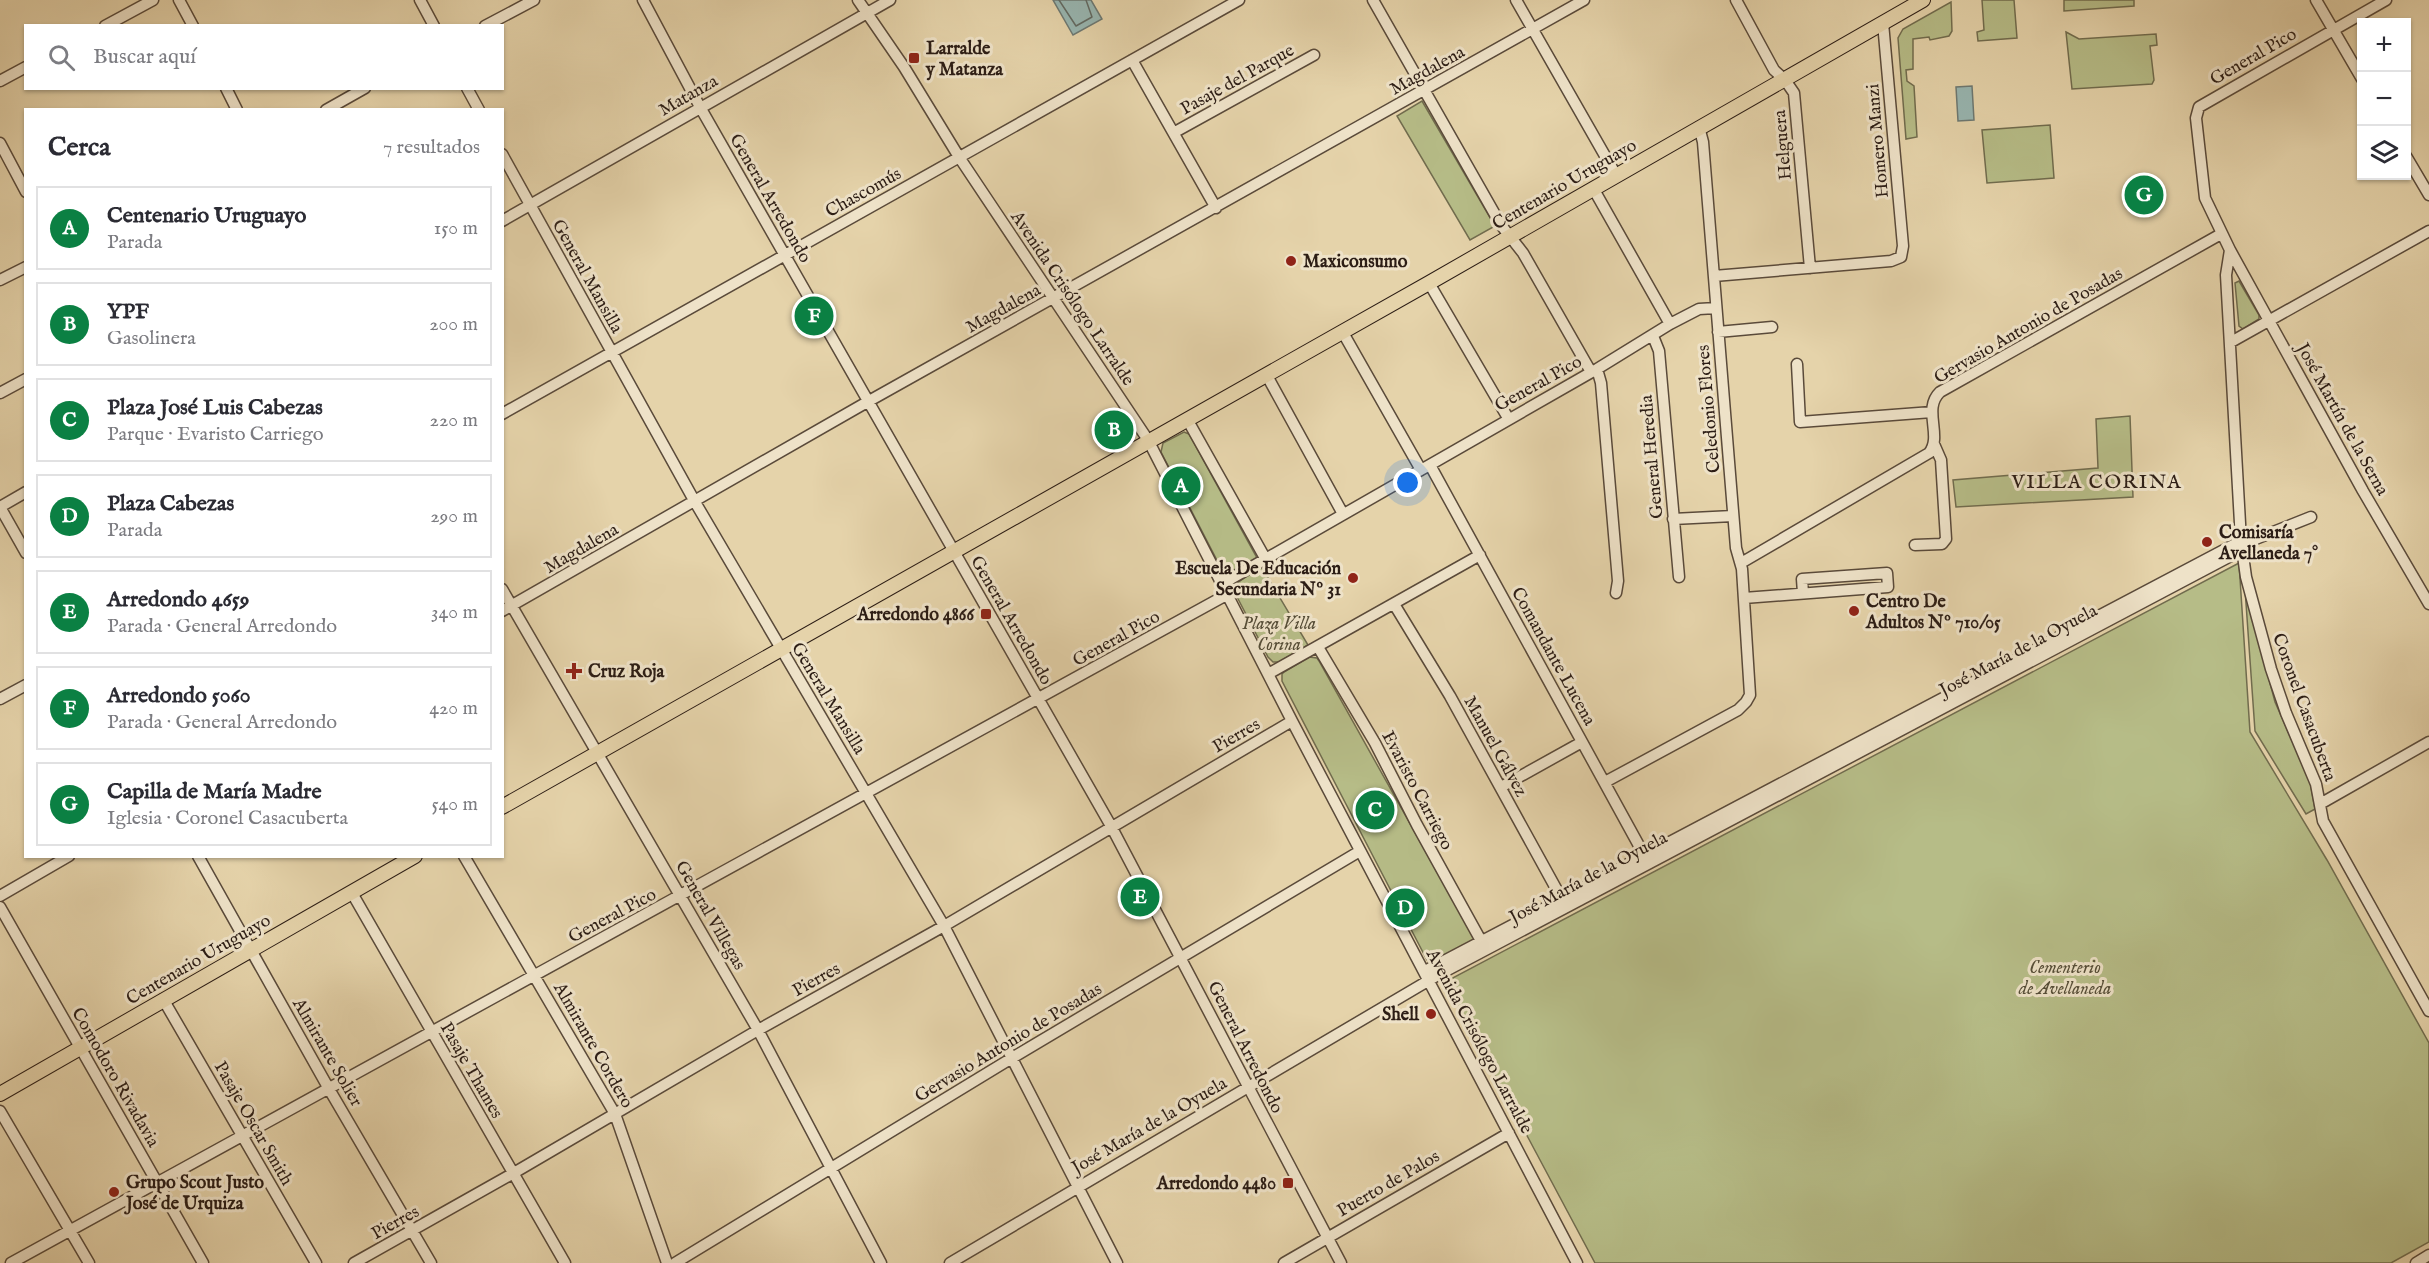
<!DOCTYPE html>
<html lang="es">
<head>
<meta charset="utf-8">
<style>
  :root { --surface:#fff; --page:#f2f2f3; --text:#2b2b33; --muted:#7c7c81; --line:#e1e1e2; --accent:#0b8043 }
  body { margin:0; font-family:"IM FELL English",serif; background:var(--page); color:var(--text) }
  .controls { position:absolute; right:18px; top:18px; display:grid; overflow:hidden; border-radius:0px; box-shadow:0 2px 4px #0004 }
  .controls button { width:54px; height:54px; display:grid; place-items:center; padding:0; border:0; border-bottom:2px solid var(--line); background:var(--surface); color:var(--text); font:30px sans-serif }
  .you { position:absolute; left:1408px; top:483px; width:21px; height:21px; margin:-15px; border:4px solid #fff; border-radius:50%; background:#1a73e8; box-shadow:0 0 0 9px #1a73e833 }
  .badge { display:grid; place-items:center; width:39px; height:39px; border-radius:50%; background:var(--accent); color:#fff; font-size:20px; font-weight:700 }
  .pin { position:absolute; translate:-50% -50%; border:3px solid #fff; box-shadow:0 2px 6px #0006 }
  .list { margin:0; padding:0; list-style:none }
  h2 { display:flex; justify-content:space-between; align-items:center; height:78px; margin:0; padding:0 24px; font-size:26px }
  h2 small { font-size:20px; font-weight:400; color:var(--muted) }
  .list li { display:grid; grid-template-columns:39px 1fr auto; gap:18px; align-items:center; box-sizing:border-box; height:84px; margin:0 12px 12px; padding:0 12px; border:2px solid var(--line); border-radius:0px }
  .list b { display:block; font-size:22px; white-space:nowrap }
  .list p { margin:0; font-size:20px; white-space:nowrap; color:var(--muted) }
  .list em { font-size:20px; font-style:normal; color:var(--muted) }
  .icon { flex:none; width:33px; height:33px; fill:none; stroke:currentColor; stroke-width:2; stroke-linecap:round; stroke-linejoin:round }
  .map { position:relative; flex:none; width:2429px; height:1263px; overflow:hidden }
  .search { position:absolute; background:var(--surface); box-shadow:0 2px 4px #0004; left:24px; top:24px; width:480px; height:66px; display:flex; align-items:center; gap:15px; box-sizing:border-box; padding:0 21px; border-radius:0px; color:var(--muted); font-size:22px }
  .panel { position:absolute; background:var(--surface); box-shadow:0 2px 4px #0004; left:24px; top:108px; width:480px; height:750px; border-radius:0px }
  .map>svg:first-child { display:block }
  .green { fill:#b6bc87; stroke:#716c4e; stroke-width:1.5 }
  .water { fill:#98b6b1; stroke:#6d7973; stroke-width:1.5 }
  .lines { fill:none; stroke-linecap:round; stroke-linejoin:round }
  .shore { stroke:#626a63; stroke-width:1.5 }
  .minor-casing { stroke:#5a4a3a; stroke-width:13 }
  .major-casing { stroke:#2c1d15; stroke-width:16 }
  .minor { stroke:#eee2c8; stroke-width:10 }
  .major { stroke:#e5d3aa; stroke-width:14 }
  .poi-dot { fill:#8f2418; stroke:#eee2c8; stroke-width:2 }
  .labels { text-anchor:middle; stroke-width:6; stroke-linejoin:round; paint-order:stroke }
  .poi-label { font-size:18px; font-weight:bold; fill:#2c1d15; stroke:#eee2c8; text-anchor:start }
  .street-label { font-size:18px; fill:#2c1d15; stroke:#eee2c8 }
  .park-label { font-size:18px; font-style:italic; fill:#554d37; stroke:#eee2c8 }
  .neighbourhood-label { font-size:20px; letter-spacing:1.5px; fill:#2c1d15; stroke:#eee2c8 }
</style>
</head>
<body>
<div class="map">
<svg width="2429" height="1263" viewBox="0 0 2429 1263">
  <rect width="100%" height="100%" fill="#e5d3aa"/>
  <filter id="stains"><feTurbulence type="fractalNoise" baseFrequency=".00333" numOctaves="4"/><feColorMatrix values="0 0 0 0 .2 0 0 0 0 .09 0 0 0 0 .02 0 0 0 .5 -.17"/></filter>
  <radialGradient id="worn" r=".72"><stop offset=".6" stop-color="#630" stop-opacity="0"/><stop offset="1" stop-color="#630" stop-opacity=".3"/></radialGradient>
  <path class="green" d="M 1982,0 L 2014,0 L 2017,38 L 1978,41 L 1977,32 L 1984,30 Z
    M 2064,0 L 2134,0 L 2134,6 L 2064,11 Z
    M 1951,2 L 1952,31 L 1949,36 L 1930,40 L 1929,37 L 1913,39 L 1913,69 L 1906,70 L 1907,81 L 1914,86 L 1917,137 L 1906,139 L 1898,38 L 1903,29 Z
    M 2066,32 L 2079,39 L 2156,34 L 2157,45 L 2150,46 L 2154,80 L 2152,84 L 2072,89 Z
    M 1422,101 L 1495,226 L 1470,240 L 1397,116 Z
    M 2050,125 L 2054,178 L 1987,183 L 1982,130 Z
    M 2239,281 L 2259,315 L 2259,319 L 2243,329 L 2239,326 L 2235,283 Z
    M 2130,416 L 2133,497 L 1956,507 L 1953,480 L 2098,468 L 2096,419 Z
    M 1184,432 L 1189,434 L 1257,558 L 1230,572 L 1221,568 L 1161,452 L 1163,443 Z
    M 2239,563 L 2250,732 L 2327,860 L 2429,1043 L 2429,1242 L 2391,1263 L 1595,1263 L 1445,982 Z
    M 1261,566 L 1308,645 L 1279,662 L 1273,662 L 1268,657 L 1234,591 L 1236,584 Z
    M 2245,589 L 2275,702 L 2310,781 L 2315,809 L 2306,814 L 2255,731 Z
    M 1309,657 L 1317,658 L 1319,661 L 1474,938 L 1474,941 L 1431,963 L 1427,960 L 1282,681 L 1282,674 L 1284,672 Z"/>
  <path class="water" d="M 1053,0 L 1091,0 L 1102,19 L 1073,35 Z
    M 1972,86 L 1974,120 L 1958,121 L 1956,87 Z"/>
  <g class="lines">
    <path class="shore" d="M 1059,0 L 1076,26 L 1092,17 L 1086,0"/>
    <g class="minor-casing">
      <path id="minor" d="M 179,0 L 193,26
        M 420,0 L 434,26
        M 643,0 L 700,107 L 1111,826 L 1341,1263
        M 858,0 L 904,67 L 959,157 L 1148,440 L 1292,721 L 1577,1263
        M 1373,0 L 1501,225 L 1523,253 L 1591,372
        M 1516,0 L 1616,175
        M 1736,0 L 1774,70 L 1785,80 L 1794,93 L 1810,268
        M 2316,0 L 2362,79
        M 2386,0 L 2199,107 L 2196,118 L 2205,198 L 2230,250 L 2226,275 L 2241,541 L 2246,577 L 2271,669 L 2286,713 L 2316,784 L 2323,821 L 2429,1011
        M 105,26 L 153,0
        M 485,26 L 534,0
        M 1132,60 L 1216,208
        M 0,81 L 26,67
        M 226,88 L 237,110
        M 467,88 L 479,110
        M 326,110 L 365,88
        M 1175,132 L 1314,55
        M 0,143 L 26,192
        M 502,154 L 695,502 L 944,926 L 1117,1263
        M 2406,156 L 2429,195
        M 1593,188 L 1670,324
        M 502,221 L 890,0
        M 2230,250 L 2363,491 L 2429,604
        M 1714,276 L 1891,261 L 1901,257 L 1903,246 L 1883,23
        M 0,280 L 26,267
        M 1429,283 L 1508,418
        M 1342,331 L 1421,470
        M 1718,332 L 1772,327
        M 1653,336 L 1659,351 L 1679,577
        M 2231,342 L 2429,231
        M 1797,364 L 1800,422 L 1932,412
        M 1597,369 L 1601,383 L 1618,581 L 1616,593
        M 1266,374 L 1343,514
        M 0,393 L 26,379
        M 502,414 L 1239,0
        M 1187,419 L 1265,558
        M 1430,465 L 1648,862
        M 26,492 L 0,507 L 26,553
        M 1673,519 L 1733,516
        M 1915,545 L 1942,544 L 1946,539 L 1941,460 L 1934,444
        M 1741,563 L 1929,453 C 1943,436 1922,409 1940,392 L 2221,234
        M 1222,584 L 1597,369 L 1670,324 L 1699,309 L 1716,308
        M 502,589 L 758,1030 L 881,1263
        M 1744,598 L 1888,587 L 1887,573 L 1802,579 L 1803,593
        M 1394,604 L 1450,696 L 1564,903
        M 502,611 L 869,401 L 1584,0
        M 1318,647 L 1375,743 L 1417,825 L 1485,948
        M 1268,674 L 1480,555
        M 0,699 L 26,685
        M 1605,782 L 1738,710 L 1746,702 L 1750,695 L 1742,569 L 1736,548 L 1703,142 L 1699,127
        M 1501,787 L 1582,742
        M 2320,804 L 2429,742
        M 198,856 L 329,1089 L 431,1263
        M 464,856 L 615,1114 L 667,1263
        M 352,893 L 565,1263
        M 0,896 L 69,856
        M 0,907 L 203,1263
        M 1425,971 L 2241,541 L 2253,540 L 2311,517
        M 163,999 L 316,1263
        M 0,1111 L 89,1263
        M 11,1263 L 1228,594
        M 354,1263 L 512,1174 L 758,1030 L 944,926 L 1292,721
        M 675,1263 L 1012,1058 L 1360,851
        M 950,1263 L 1438,975 L 2242,550 L 2253,540
        M 1284,1263 L 1509,1133
        M 2416,1263 L 2429,1255"/>
    </g>
    <g class="major-casing">
      <path id="major" d="M 502,807 L 1429,283 L 1923,0
        M 0,1094 L 415,856"/>
    </g>
    <use href="#minor" class="minor"/>
    <use href="#major" class="major"/>
  </g>
  <g class="poi-dot">
    <rect x="908" y="52" width="12" height="12" rx="3"/>
    <circle cx="1291" cy="261" r="6"/>
    <circle cx="2207" cy="542" r="6"/>
    <circle cx="1353" cy="578" r="6"/>
    <circle cx="1854" cy="611" r="6"/>
    <rect x="980" y="608" width="12" height="12" rx="3"/>
    <path d="M571 662h6v6h6v6h-6v6h-6v-6h-6v-6h6z"/>
    <circle cx="1431" cy="1014" r="6"/>
    <rect x="1282" y="1177" width="12" height="12" rx="3"/>
    <circle cx="114" cy="1192" r="6"/>
  </g>
  <g class="labels">
    <g class="poi-label">
      <text x="926" y="54">Larralde<tspan x="926" dy="21">y Matanza</tspan></text>
      <text x="1303" y="267">Maxiconsumo</text>
      <text x="2219" y="538">Comisaría<tspan x="2219" dy="21">Avellaneda 7°</tspan></text>
      <text x="1341" y="574" text-anchor="end">Escuela De Educación<tspan x="1341" dy="21">Secundaria Nº 31</tspan></text>
      <text x="1866" y="607">Centro De<tspan x="1866" dy="21">Adultos Nº 710/05</tspan></text>
      <text x="974" y="620" text-anchor="end">Arredondo 4866</text>
      <text x="588" y="677">Cruz Roja</text>
      <text x="1419" y="1020" text-anchor="end">Shell</text>
      <text x="126" y="1188">Grupo Scout Justo<tspan x="126" dy="21">José de Urquiza</tspan></text>
      <text x="1276" y="1189" text-anchor="end">Arredondo 4480</text>
    </g>
    <g class="street-label">
      <text transform="translate(2253 56) rotate(-30)" y="6">General Pico</text>
      <text transform="translate(1427 70) rotate(-29)" y="6">Magdalena</text>
      <text transform="translate(1237 79) rotate(-29)" y="6">Pasaje del Parque</text>
      <text transform="translate(688 95) rotate(-30)" y="6">Matanza</text>
      <text transform="translate(1877 141) rotate(-95)" y="6">Homero Manzi</text>
      <text transform="translate(1782 145) rotate(-95)" y="6">Helguera</text>
      <text transform="translate(1564 184) rotate(-30)" y="6">Centenario Uruguayo</text>
      <text transform="translate(863 192) rotate(-29)" y="6">Chascomús</text>
      <text transform="translate(771 198) rotate(60)" y="6">General Arredondo</text>
      <text transform="translate(588 276) rotate(61)" y="6">General Mansilla</text>
      <text transform="translate(1073 298) rotate(56)" y="6">Avenida Crisólogo Larralde</text>
      <text transform="translate(1003 308) rotate(-29)" y="6">Magdalena</text>
      <text transform="translate(2028 325) rotate(-30)" y="6">Gervasio Antonio de Posadas</text>
      <text transform="translate(1538 383) rotate(-29)" y="6">General Pico</text>
      <text transform="translate(1708 409) rotate(-95)" y="6">Celedonio Flores</text>
      <text transform="translate(2343 419) rotate(61)" y="6">José Martín de la Serna</text>
      <text transform="translate(1651 457) rotate(-95)" y="6">General Heredia</text>
      <text transform="translate(581 548) rotate(-30)" y="6">Magdalena</text>
      <text transform="translate(1012 620) rotate(60)" y="6">General Arredondo</text>
      <text transform="translate(1116 638) rotate(-29)" y="6">General Pico</text>
      <text transform="translate(2018 650) rotate(-28)" y="6">José María de la Oyuela</text>
      <text transform="translate(1554 656) rotate(61)" y="6">Comandante Lucena</text>
      <text transform="translate(829 698) rotate(59)" y="6">General Mansilla</text>
      <text transform="translate(2305 707) rotate(70)" y="6">Coronel Casacuberta</text>
      <text transform="translate(1236 735) rotate(-30)" y="6">Pierres</text>
      <text transform="translate(1496 746) rotate(61)" y="6">Manuel Gálvez</text>
      <text transform="translate(1418 790) rotate(62)" y="6">Evaristo Carriego</text>
      <text transform="translate(1588 877) rotate(-28)" y="6">José María de la Oyuela</text>
      <text transform="translate(612 915) rotate(-28)" y="6">General Pico</text>
      <text transform="translate(711 915) rotate(60)" y="6">General Villegas</text>
      <text transform="translate(198 959) rotate(-30)" y="6">Centenario Uruguayo</text>
      <text transform="translate(816 979) rotate(-29)" y="6">Pierres</text>
      <text transform="translate(1480 1041) rotate(62)" y="6">Avenida Crisólogo Larralde</text>
      <text transform="translate(1008 1042) rotate(-31)" y="6">Gervasio Antonio de Posadas</text>
      <text transform="translate(594 1045) rotate(60)" y="6">Almirante Cordero</text>
      <text transform="translate(1246 1047) rotate(63)" y="6">General Arredondo</text>
      <text transform="translate(328 1052) rotate(60)" y="6">Almirante Solier</text>
      <text transform="translate(472 1070) rotate(60)" y="6">Pasaje Thames</text>
      <text transform="translate(116 1077) rotate(60)" y="6">Comodoro Rivadavia</text>
      <text transform="translate(254 1123) rotate(60)" y="6">Pasaje Oscar Smith</text>
      <text transform="translate(1149 1125) rotate(-30)" y="6">José María de la Oyuela</text>
      <text transform="translate(1388 1183) rotate(-30)" y="6">Puerto de Palos</text>
      <text transform="translate(395 1222) rotate(-29)" y="6">Pierres</text>
    </g>
    <g class="park-label">
      <text x="1279" y="629">Plaza Villa<tspan x="1279" dy="21">Corina</tspan></text>
      <text x="2065" y="973">Cementerio<tspan x="2065" dy="21">de Avellaneda</tspan></text>
    </g>
    <g class="neighbourhood-label">
      <text x="2097" y="488">VILLA CORINA</text>
    </g>
  </g>
  <rect width="100%" height="100%" filter="url(#stains)"/>
  <rect width="100%" height="100%" fill="url(#worn)"/>
</svg>
<div class="controls">
<button>+</button>
<button>−</button>
<button><svg class="icon" aria-label="layers" viewBox="0 0 24 24"><path d="M12 4l9 5-9 5-9-5zM3 14l9 5 9-5"/></svg></button>
</div>
<div class="you"></div>
<div class="pin badge" style="left:1181px;top:486px">A</div>
<div class="pin badge" style="left:1114px;top:430px">B</div>
<div class="pin badge" style="left:1375px;top:810px">C</div>
<div class="pin badge" style="left:1405px;top:908px">D</div>
<div class="pin badge" style="left:1140px;top:897px">E</div>
<div class="pin badge" style="left:814px;top:316px">F</div>
<div class="pin badge" style="left:2144px;top:195px">G</div>
<div class="search"><svg class="icon" aria-label="search" viewBox="0 0 24 24"><circle cx="10" cy="10" r="6"/><path d="M15 15l6 6"/></svg>Buscar aquí</div>
<section class="panel">
<h2>Cerca<small>7 resultados</small></h2>
<ul class="list">
<li><span class="badge">A</span><div><b>Centenario Uruguayo</b><p>Parada</p></div><em>150 m</em></li>
<li><span class="badge">B</span><div><b>YPF</b><p>Gasolinera</p></div><em>200 m</em></li>
<li><span class="badge">C</span><div><b>Plaza José Luis Cabezas</b><p>Parque · Evaristo Carriego</p></div><em>220 m</em></li>
<li><span class="badge">D</span><div><b>Plaza Cabezas</b><p>Parada</p></div><em>290 m</em></li>
<li><span class="badge">E</span><div><b>Arredondo 4659</b><p>Parada · General Arredondo</p></div><em>340 m</em></li>
<li><span class="badge">F</span><div><b>Arredondo 5060</b><p>Parada · General Arredondo</p></div><em>420 m</em></li>
<li><span class="badge">G</span><div><b>Capilla de María Madre</b><p>Iglesia · Coronel Casacuberta</p></div><em>540 m</em></li>
</ul>
</section>
</div>
</body>
</html>
